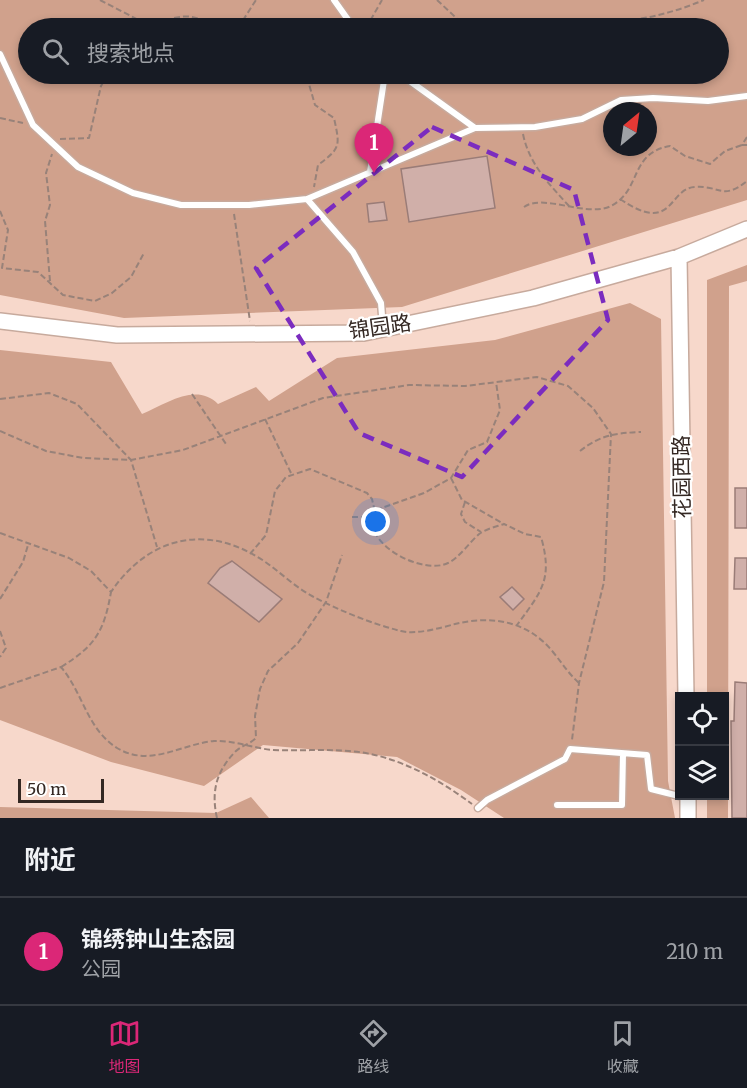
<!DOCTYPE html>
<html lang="zh">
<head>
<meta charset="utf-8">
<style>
  :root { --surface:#171b24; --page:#20242c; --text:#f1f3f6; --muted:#9ea1a6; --line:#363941; --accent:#db2777 }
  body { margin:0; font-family:Merriweather,"Noto Sans SC",serif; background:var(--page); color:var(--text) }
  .controls { position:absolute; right:18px; bottom:18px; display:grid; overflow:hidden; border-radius:0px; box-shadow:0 3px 9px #0003 }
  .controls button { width:54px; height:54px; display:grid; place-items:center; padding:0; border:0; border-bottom:2px solid var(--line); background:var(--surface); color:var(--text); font:30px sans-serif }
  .compass { position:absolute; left:603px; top:102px; width:54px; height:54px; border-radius:50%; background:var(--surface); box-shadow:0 3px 9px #0003; rotate:29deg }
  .scale { position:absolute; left:18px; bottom:15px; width:86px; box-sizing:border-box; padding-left:6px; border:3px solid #342823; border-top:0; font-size:16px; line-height:21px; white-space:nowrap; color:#342823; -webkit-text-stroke:4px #fff; paint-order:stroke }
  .you { position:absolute; left:376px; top:522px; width:21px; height:21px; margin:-15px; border:4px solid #fff; border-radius:50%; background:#1a73e8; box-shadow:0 0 0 9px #1a73e833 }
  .badge { display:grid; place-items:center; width:39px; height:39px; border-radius:50%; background:var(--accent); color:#fff; font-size:20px; font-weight:700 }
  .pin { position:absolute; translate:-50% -50px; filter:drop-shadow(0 2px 3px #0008) }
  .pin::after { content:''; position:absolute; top:32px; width:21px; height:18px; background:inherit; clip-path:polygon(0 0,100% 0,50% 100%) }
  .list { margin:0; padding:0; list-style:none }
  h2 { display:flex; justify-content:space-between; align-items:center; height:78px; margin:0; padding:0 24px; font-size:26px }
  h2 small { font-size:20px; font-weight:400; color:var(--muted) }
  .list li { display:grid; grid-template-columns:39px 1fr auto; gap:18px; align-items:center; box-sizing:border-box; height:108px; padding:0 24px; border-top:2px solid var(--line) }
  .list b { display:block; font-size:22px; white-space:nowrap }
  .list p { margin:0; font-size:20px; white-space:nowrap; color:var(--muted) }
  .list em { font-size:20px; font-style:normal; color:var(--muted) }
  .icon { flex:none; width:33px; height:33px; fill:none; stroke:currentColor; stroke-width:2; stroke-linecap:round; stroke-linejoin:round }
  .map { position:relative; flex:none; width:747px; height:818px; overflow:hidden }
  .search { position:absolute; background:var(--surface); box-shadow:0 3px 9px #0003; left:18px; right:18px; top:18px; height:66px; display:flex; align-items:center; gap:15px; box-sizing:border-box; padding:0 21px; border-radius:33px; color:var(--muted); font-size:22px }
  .sheet { height:186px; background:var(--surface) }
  nav { display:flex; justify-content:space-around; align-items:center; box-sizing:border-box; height:84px; border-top:2px solid var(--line); background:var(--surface); font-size:16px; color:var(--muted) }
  nav a { display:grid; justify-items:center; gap:3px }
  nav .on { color:var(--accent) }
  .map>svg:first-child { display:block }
  .green { fill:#d0a18c; fill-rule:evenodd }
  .building { fill:#d0afa9; stroke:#9a7c77; stroke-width:1.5 }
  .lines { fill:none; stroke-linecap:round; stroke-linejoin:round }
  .service-casing { stroke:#c7aa9d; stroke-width:9 }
  .tertiary-casing { stroke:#c7aa9d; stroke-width:18 }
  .path { stroke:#988279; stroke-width:2; stroke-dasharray:6 3; stroke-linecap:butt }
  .service { stroke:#fff; stroke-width:6 }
  .tertiary { stroke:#fff; stroke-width:15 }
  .marked { fill:none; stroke:#7b2cbf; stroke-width:4.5; stroke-dasharray:12 8; stroke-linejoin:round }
  .labels { text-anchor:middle; stroke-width:4.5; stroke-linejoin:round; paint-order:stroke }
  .street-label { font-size:21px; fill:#342823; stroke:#fff }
</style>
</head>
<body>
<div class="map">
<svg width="747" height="818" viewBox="0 0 747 818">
  <rect width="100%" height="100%" fill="#f7d8cb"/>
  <path class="green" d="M 0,0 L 747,0 L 747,200 L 402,307 L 124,318 L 0,295 ZM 28,28 L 718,28 L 718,74 L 28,74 ZM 612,111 L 648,111 L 648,147 L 612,147 Z
    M 747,265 L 747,281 L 729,286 L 728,818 L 707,818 L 707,796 L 724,796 L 724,696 L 707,696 L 707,280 Z
    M 630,303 L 661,319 L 668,781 L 675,818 L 504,818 L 461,790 L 397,757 L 263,745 L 204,786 L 111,762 L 0,720 L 0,350 L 111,362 L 142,414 C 166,404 196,382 218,404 L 256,387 L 269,401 L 337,358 L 495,340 Z
    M 251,797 L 269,818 L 0,818 L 0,807 L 216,813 Z"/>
  <path class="building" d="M 487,156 L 495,208 L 409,222 L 401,169 Z
    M 384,202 L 387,220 L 369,222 L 367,204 Z
    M 735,488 L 747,488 L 747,528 L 735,528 Z
    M 735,558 L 747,558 L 747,589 L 734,589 Z
    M 232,561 L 282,599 L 259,622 L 208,583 L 220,568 Z
    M 512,587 L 524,599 L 513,610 L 500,597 Z
    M 735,682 L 747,683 L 747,818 L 732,818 L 731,721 L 734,721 Z"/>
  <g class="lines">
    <g class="service-casing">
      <path id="service" d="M 334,0 L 354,28
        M 0,54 L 33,125 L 78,167 L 133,193 L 181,205 L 249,205 L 307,199
        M 475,128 L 535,127 L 582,119 L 621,100 L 653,98 L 708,101 L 747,96
        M 370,172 L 385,74
        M 383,328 L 381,303 L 353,252 L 307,199 L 475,128 L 400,74
        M 557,805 L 622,805 L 623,754
        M 478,808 L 487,800 L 565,759 L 570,749 L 647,755 L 651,789 L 687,798"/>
    </g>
    <g class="tertiary-casing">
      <path id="tertiary" d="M 679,257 L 686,696
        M 0,321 L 117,335 L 364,333 L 533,298 L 679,257 L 747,229
        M 688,796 L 688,818"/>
    </g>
    <path class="path" d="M 100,0 L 150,26
      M 437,0 L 467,28
      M 149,28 C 170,18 193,8 211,28
      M 238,28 L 256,0
      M 366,28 L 382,0
      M 579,28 C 596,19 611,22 630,20 C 656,17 680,10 704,0
      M 272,74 L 295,78 L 314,74
      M 307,77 L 315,105 L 334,118 C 340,146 341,148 318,165 L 314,187
      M 0,118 L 23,123
      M 523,134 C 529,164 549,184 569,206
      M 747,137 L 742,145 L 747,145
      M 60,139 L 89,138 L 101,86 L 108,74
      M 620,199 C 674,236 668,188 695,187 C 720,185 722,201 747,181
      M 524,207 C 543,193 587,218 611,206 C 642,190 629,153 670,146 L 685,156 L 710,164 L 725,151 L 742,145
      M 0,211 L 8,230 L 2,268 L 38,272 L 63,295 L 95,301 L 112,293 L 131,277 L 144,253
      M 234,214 L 250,321
      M 50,281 L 45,221 L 50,205 L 46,173 L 52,154
      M 192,394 L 226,444
      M 0,399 L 49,393 L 77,404 L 131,460 L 157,547
      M 265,419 L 291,473
      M 0,431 L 46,451 L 83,458 L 131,460 L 183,450 L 323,398 L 409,385 L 465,386 L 537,377 L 568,386 L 593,408 L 611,434 L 604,582 L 579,683 L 572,740
      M 580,451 C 600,435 616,433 641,432
      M 451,478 L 462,500 L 504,524
      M 465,502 L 461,514 L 465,522 L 481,532
      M 376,510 L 424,493 L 451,478 L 468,450 L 487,442 L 500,410 L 496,382
      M 352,517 L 372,517
      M 0,533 L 69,558 L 91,571 L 111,592 C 149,536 207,523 264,561 C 280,572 295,587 312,596 C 338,610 372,624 401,631 C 416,635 440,628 455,624 C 492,615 528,621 553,652 C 562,663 568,673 579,683
      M 250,554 L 266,535 L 275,491 L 286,477 L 310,469 L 367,493 L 372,499 L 375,512 C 359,542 422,576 448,563 C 459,558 469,543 478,535 C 485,529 495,527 504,524 L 525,534 L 541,537 C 553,579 542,591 517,625
      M 0,599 L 23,562 L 28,545
      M 0,631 L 6,648 L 0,657
      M 61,667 C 95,646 104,632 111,592
      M 0,688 L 61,667 C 83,693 87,729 117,748 C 150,768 181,744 214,741 C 233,740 253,748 272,750 C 298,751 323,749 349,751 C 394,754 437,778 472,804
      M 217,818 C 211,792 216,771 236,751 C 241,746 250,744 256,738 L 255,716 L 260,689 L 268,671 L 298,643 L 326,602 L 342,555"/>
    <use href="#service" class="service"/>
    <use href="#tertiary" class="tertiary"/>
  </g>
  <path class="marked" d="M 432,127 L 574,190 L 608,320 L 462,477 L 359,433 L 256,268 Z"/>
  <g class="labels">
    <g class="street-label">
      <text transform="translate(380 327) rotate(-8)" y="7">锦园路</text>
      <text transform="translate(682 477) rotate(-91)" y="7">花园西路</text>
    </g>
  </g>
</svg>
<div class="controls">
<button><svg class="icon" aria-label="locate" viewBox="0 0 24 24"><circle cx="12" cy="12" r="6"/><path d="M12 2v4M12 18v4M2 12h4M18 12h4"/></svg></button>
<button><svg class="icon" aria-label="layers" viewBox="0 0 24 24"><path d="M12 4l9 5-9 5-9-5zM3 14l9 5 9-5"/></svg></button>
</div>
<svg class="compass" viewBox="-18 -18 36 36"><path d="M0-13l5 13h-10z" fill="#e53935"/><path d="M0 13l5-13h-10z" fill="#9ea1a6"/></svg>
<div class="scale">50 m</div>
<div class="you"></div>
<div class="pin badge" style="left:374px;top:173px">1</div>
<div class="search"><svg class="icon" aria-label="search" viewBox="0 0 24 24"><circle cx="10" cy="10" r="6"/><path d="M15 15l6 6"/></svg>搜索地点</div>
</div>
<section class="sheet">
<h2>附近<small></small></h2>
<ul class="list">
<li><span class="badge">1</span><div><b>锦绣钟山生态园</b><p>公园</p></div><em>210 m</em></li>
</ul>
</section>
<nav>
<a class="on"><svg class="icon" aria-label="map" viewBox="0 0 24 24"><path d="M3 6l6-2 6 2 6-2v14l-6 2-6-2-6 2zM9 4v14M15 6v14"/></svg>地图</a>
<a><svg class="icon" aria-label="directions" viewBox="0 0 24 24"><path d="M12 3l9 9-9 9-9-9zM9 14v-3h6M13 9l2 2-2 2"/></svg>路线</a>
<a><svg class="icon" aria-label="saved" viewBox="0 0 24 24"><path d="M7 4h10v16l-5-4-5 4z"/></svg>收藏</a>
</nav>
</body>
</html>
